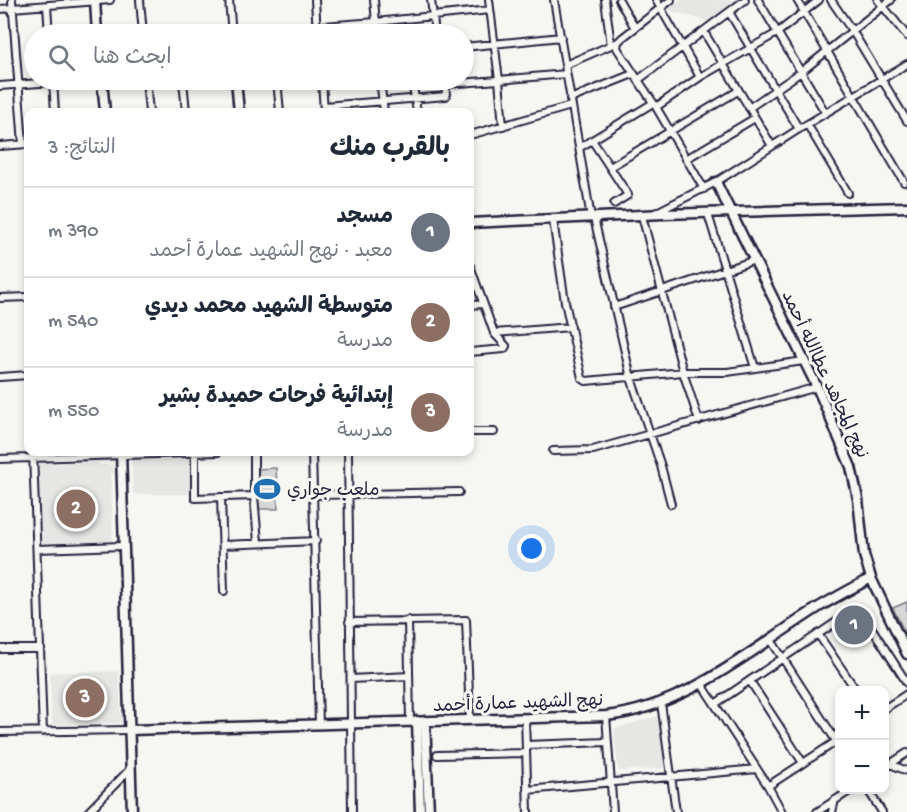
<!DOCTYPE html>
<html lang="ar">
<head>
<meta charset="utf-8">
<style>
  :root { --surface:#fff; --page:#f2f2f3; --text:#1f2937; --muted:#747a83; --line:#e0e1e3; --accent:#0f766e }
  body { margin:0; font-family:"Gochi Hand","Playpen Sans Arabic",sans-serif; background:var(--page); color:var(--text); direction:rtl }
  .controls { position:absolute; right:18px; bottom:18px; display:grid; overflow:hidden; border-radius:12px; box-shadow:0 3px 9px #0003 }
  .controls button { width:54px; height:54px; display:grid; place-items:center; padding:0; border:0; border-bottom:2px solid var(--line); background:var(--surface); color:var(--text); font:30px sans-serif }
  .you { position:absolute; left:532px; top:549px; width:21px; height:21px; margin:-15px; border:4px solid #fff; border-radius:50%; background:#1a73e8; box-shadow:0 0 0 9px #1a73e833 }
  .badge { display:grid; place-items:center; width:39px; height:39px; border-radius:50%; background:var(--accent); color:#fff; font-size:20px; font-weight:700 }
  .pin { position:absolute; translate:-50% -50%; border:3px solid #fff; box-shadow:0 2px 6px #0006 }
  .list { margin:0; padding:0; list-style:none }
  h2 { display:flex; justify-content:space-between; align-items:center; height:78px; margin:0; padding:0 24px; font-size:26px }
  h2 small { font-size:20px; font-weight:400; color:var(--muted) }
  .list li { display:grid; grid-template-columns:39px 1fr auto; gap:18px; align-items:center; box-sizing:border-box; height:90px; padding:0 24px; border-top:2px solid var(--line) }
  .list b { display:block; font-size:22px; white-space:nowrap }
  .list p { margin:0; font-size:20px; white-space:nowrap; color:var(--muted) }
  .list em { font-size:20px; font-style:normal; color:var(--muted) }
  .icon { flex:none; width:33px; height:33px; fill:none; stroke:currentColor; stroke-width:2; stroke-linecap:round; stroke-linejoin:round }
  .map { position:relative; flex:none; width:907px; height:812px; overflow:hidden; direction:ltr }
  .search { position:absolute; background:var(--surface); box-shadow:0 3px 9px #0003; left:24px; top:24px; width:450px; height:66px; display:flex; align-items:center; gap:15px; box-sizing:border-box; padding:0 21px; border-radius:33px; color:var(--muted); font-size:22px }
  .panel { position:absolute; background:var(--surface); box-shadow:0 3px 9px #0003; left:24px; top:108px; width:450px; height:348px; border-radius:12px; direction:rtl }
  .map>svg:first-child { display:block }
  .built { fill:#e6e6e4 }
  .green { fill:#d7d7d7; stroke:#7c7c89; stroke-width:1.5 }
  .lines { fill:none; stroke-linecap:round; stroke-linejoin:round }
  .street-casing { stroke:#22223b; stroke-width:10 }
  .secondary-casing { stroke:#22223b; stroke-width:13 }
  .street { stroke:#f6f6f2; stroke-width:6 }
  .secondary { stroke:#f6f6f2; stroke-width:8 }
  .labels { text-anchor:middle; stroke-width:6; stroke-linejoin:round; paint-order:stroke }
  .street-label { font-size:18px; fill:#22223b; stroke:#f6f6f2 }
  .poi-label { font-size:18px; fill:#22223b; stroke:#f6f6f2; text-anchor:start }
</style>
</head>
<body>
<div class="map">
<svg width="907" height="812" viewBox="0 0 907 812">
  <rect width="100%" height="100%" fill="#f6f6f2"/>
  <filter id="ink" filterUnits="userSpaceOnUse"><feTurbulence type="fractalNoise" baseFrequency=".0167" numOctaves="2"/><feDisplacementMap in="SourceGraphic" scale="12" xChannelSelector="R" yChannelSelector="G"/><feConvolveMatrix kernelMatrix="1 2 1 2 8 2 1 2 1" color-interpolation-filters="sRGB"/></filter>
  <g filter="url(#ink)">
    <path class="built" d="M 679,0 L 741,0 L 710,22 L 667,10 Z
      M 193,455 L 193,494 L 133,494 L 131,457 Z
      M 98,462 L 99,465 L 113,465 L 114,474 L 111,474 L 113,544 L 42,546 L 39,464 Z
      M 119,671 L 121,723 L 52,725 L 50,673 Z
      M 657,716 L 666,768 L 618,771 L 614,729 Z"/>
    <path class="green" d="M 276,468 L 278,509 L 258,509 L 257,469 Z
      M 907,602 L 907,637 L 893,608 Z"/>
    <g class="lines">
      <g class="street-casing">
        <path id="street" d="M 12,0 L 23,144
          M 140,0 L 143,34
          M 229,0 L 232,34
          M 315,0 L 317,34
          M 374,0 L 377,34
          M 431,0 L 435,34
          M 489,0 L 499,80 L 566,74
          M 554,0 L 591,218
          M 605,0 L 611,45
          M 619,0 L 635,28
          M 656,0 L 700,77 L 777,33 L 819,0
          M 671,0 L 622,38 L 618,42 L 617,48 L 656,107 L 704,189
          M 758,0 L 825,112
          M 797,0 L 904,182
          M 831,0 L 853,32 L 907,121
          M 878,0 L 907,36
          M 47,6 L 49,34
          M 0,9 L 110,0
          M 729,12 L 799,129
          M 704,32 L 772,146
          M 232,33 L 376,22 L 490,10
          M 464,47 L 561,37
          M 565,65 L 618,42
          M 53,80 L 55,112
          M 146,80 L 149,112
          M 183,80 L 186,112
          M 277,80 L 280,112
          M 322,80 L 324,112
          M 380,80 L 384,112
          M 412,80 L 417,112
          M 638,80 L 745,0
          M 446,84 L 499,80 L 503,126
          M 0,86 L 53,82
          M 570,99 L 633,74
          M 324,106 L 446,96 L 445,80
          M 656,107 L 700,77
          M 749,108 L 801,72 L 891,0
          M 807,124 L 848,193
          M 470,135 L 571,106
          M 592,140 L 628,195 L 614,204
          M 0,146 L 28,144
          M 579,148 L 653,103
          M 686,159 L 755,118
          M 610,167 L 738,91
          M 655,213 L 716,182 L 799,129 L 907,64
          M 708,214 L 755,368
          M 642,216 L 683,372 L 699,421
          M 594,218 L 631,378 L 661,466 L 671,504
          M 553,220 L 565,302 L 582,378 L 586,381 L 683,372 L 727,372 L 804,361
          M 470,266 L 494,333 L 506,346 L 504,349 L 470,352
          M 0,298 L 28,297
          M 470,305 L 483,304
          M 614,307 L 755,260
          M 494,333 L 571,327
          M 0,377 L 28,375
          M 470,432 L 494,432
          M 553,451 L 593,450 L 817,387
          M 33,452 L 43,732
          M 254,452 L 254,496 L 258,542
          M 312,452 L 319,725
          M 348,452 L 352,812
          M 195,453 L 195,498 L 254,496
          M 0,459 L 218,452
          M 315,495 L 459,492
          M 221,497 L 224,591
          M 223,545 L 316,541
          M 37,549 L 123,546
          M 408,620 L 410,721
          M 349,622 L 466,620 L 470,719
          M 818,634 L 856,690
          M 771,640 L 840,747
          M 0,649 L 41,649
          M 351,679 L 409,676
          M 750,681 L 803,763
          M 701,683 L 768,786 L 782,812
          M 661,703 L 676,812
          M 715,704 L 854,610 L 862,613 L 907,683
          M 884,709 L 907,694
          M 606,716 L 613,812
          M 525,718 L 528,812
          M 0,732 L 130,730
          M 526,745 L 607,742
          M 437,755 L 526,753
          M 890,764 L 907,771
          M 884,768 L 907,753
          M 768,786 L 840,739
          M 527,790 L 757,769
          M 868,790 L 882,812
          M 88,812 L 131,768
          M 817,812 L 851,790
          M 832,812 L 835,800"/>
      </g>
      <g class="secondary-casing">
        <path id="secondary" d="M 95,0 L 97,34
          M 102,80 L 105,112
          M 236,80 L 239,112
          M 716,182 L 817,387 L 851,467 L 858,499 L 864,555 L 871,578 L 907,654
          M 470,223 L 663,214 L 907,207
          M 121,452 L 132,812
          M 417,721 L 420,812
          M 425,721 L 429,812
          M 130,730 L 606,716 C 687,707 752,649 819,607 C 836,597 853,588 871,578"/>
      </g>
      <use href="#street" class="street"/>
      <use href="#secondary" class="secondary"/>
    </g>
  </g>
  <defs>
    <g id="stadium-bare" transform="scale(2.07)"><path d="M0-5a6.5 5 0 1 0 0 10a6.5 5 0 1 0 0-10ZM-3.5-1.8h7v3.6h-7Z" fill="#1f6fb2" stroke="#f6f6f2" stroke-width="2.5" paint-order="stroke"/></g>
  </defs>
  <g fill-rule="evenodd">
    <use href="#stadium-bare" x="267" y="489"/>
  </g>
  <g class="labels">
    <g class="street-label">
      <text transform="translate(826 374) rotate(65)" y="6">نهج المجاهد عطاالله أحمد</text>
      <text transform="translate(518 702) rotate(-2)" y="6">نهج الشهيد عمارة أحمد</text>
    </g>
    <g class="poi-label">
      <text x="287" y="495">ملعب جواري</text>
    </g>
  </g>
</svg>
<div class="controls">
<button>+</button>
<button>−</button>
</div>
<div class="you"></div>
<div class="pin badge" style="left:854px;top:625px;background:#6b7280">1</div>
<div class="pin badge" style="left:76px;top:509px;background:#8d6e63">2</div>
<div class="pin badge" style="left:85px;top:698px;background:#8d6e63">3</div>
<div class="search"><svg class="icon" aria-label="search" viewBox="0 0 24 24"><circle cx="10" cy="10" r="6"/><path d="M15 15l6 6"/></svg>ابحث هنا</div>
<section class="panel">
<h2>بالقرب منك<small>النتائج: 3</small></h2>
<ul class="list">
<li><span class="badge" style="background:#6b7280">1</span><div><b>مسجد</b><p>معبد · نهج الشهيد عمارة أحمد</p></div><em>390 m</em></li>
<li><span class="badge" style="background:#8d6e63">2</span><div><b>متوسطة الشهيد محمد ديدي</b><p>مدرسة</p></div><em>540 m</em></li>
<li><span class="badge" style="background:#8d6e63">3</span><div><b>إبتدائية فرحات حميدة بشير</b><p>مدرسة</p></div><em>550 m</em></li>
</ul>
</section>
</div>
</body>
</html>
